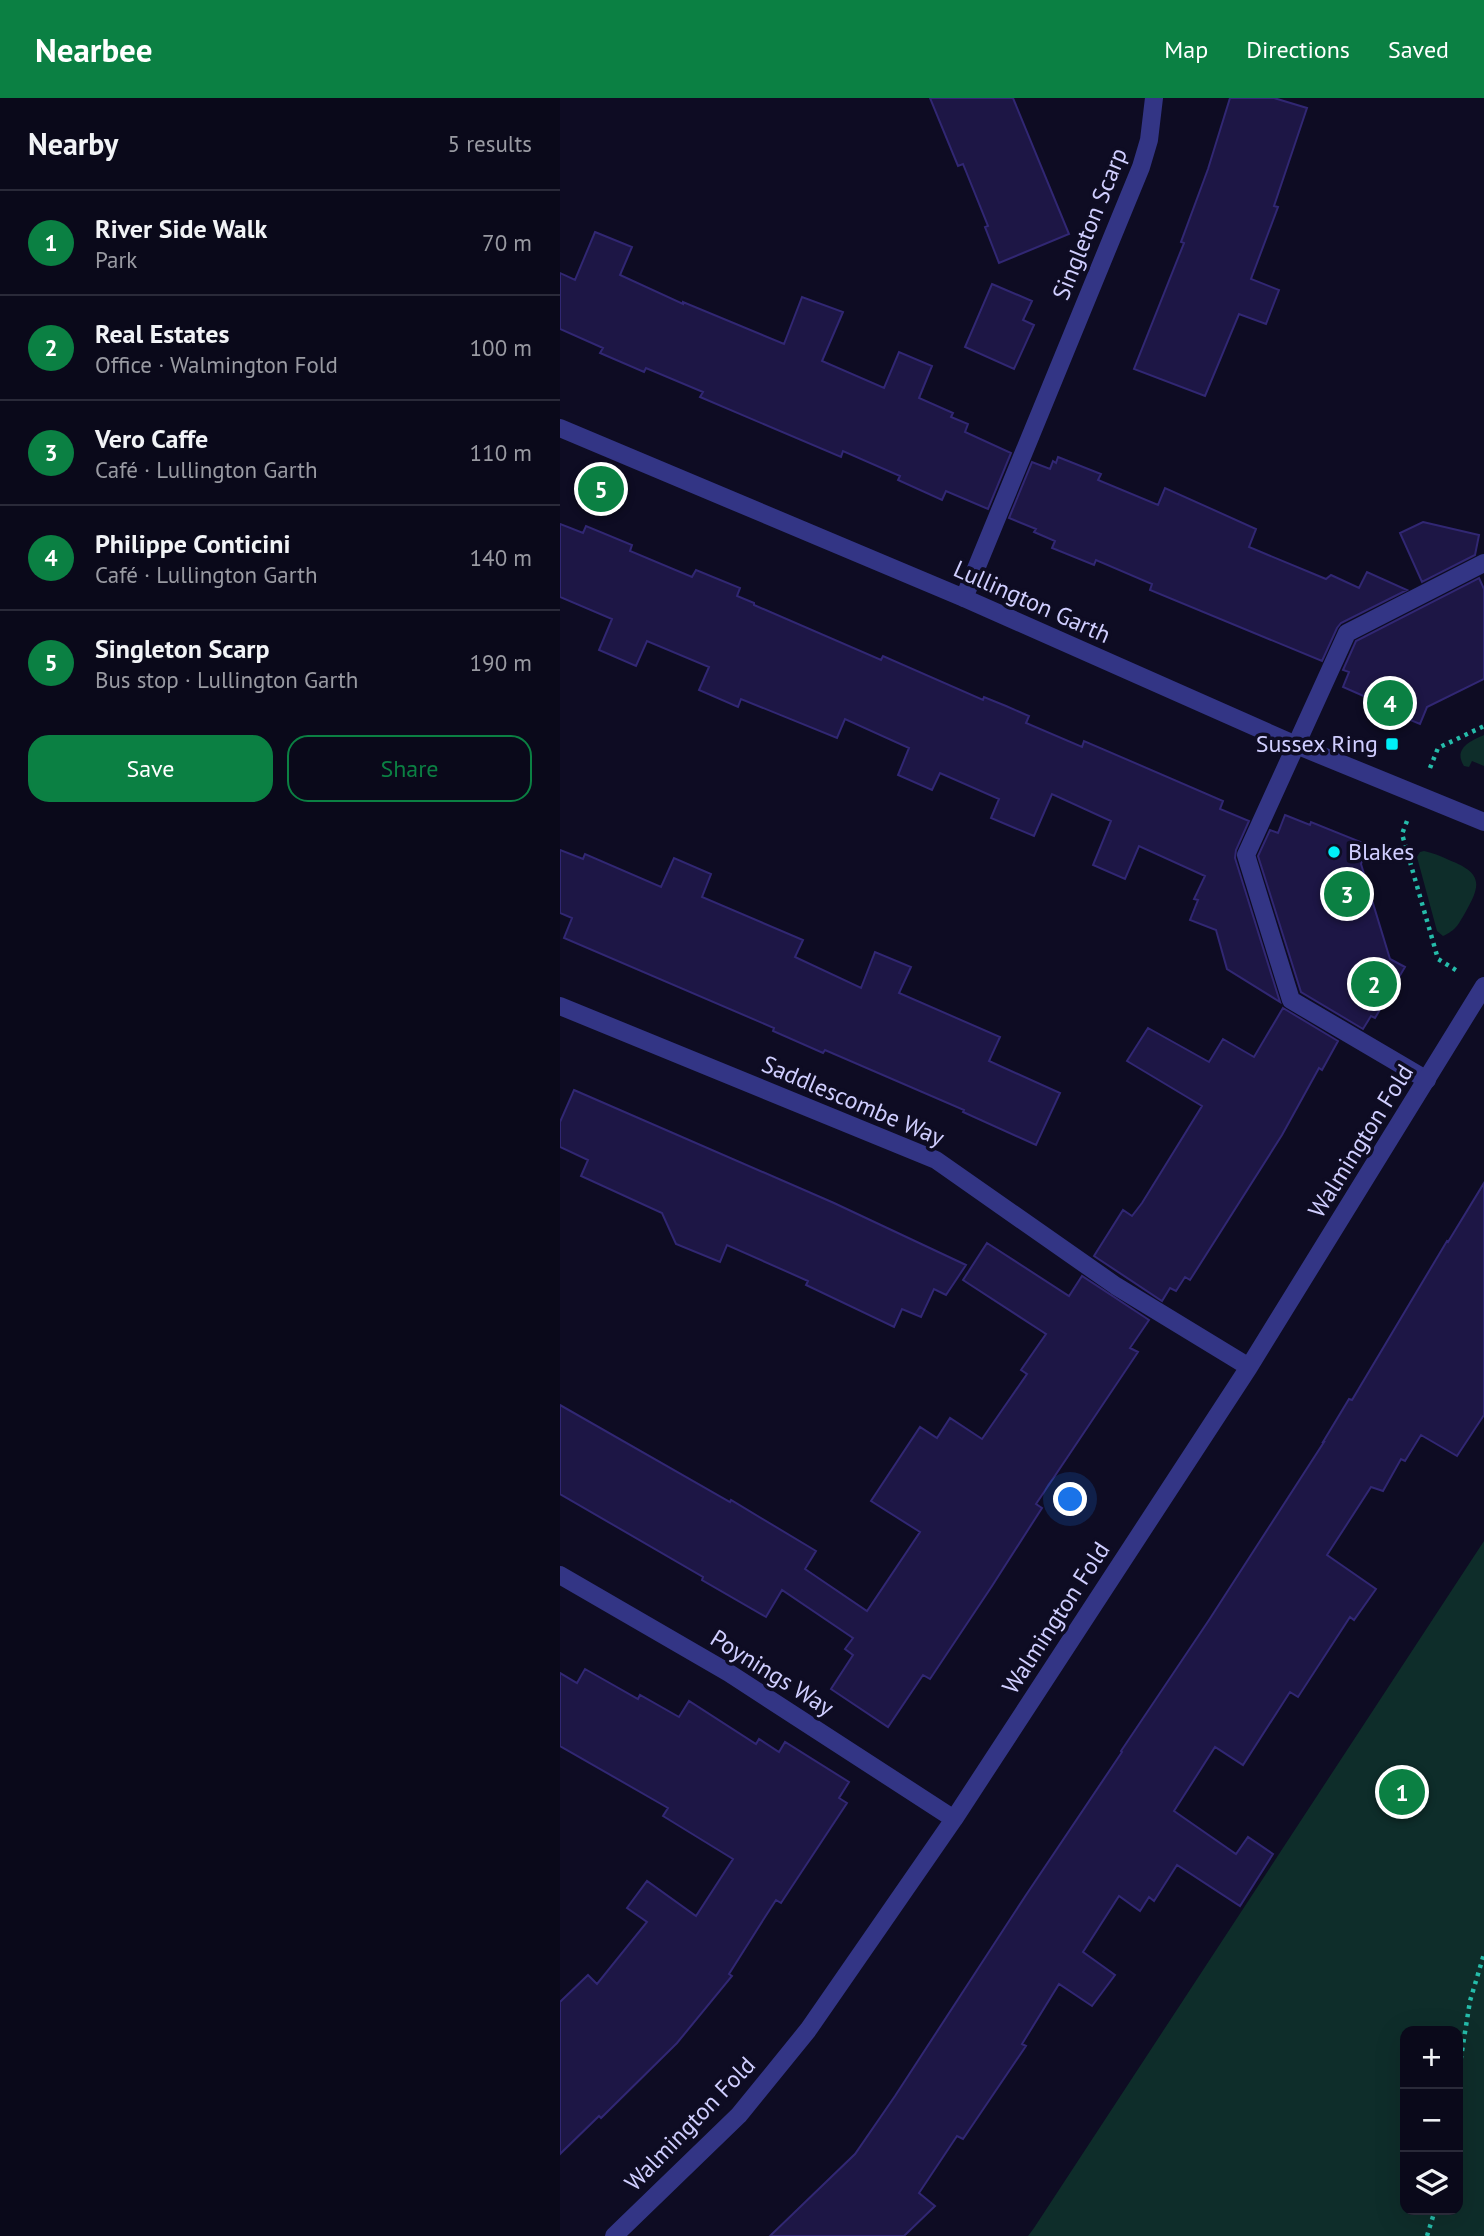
<!DOCTYPE html>
<html lang="en">
<head>
<meta charset="utf-8">
<style>
  :root { --surface:#0a091a; --page:#131223; --text:#f1f3f6; --muted:#999aa2; --line:#2a2a39; --accent:#0b8043 }
  body { margin:0; font-family:"PT Sans",sans-serif; background:var(--page); color:var(--text) }
  .controls { position:absolute; right:21px; bottom:21px; display:grid; overflow:hidden; border-radius:14px; box-shadow:0 7px 28px #0002 }
  .controls button { width:63px; height:63px; display:grid; place-items:center; padding:0; border:0; border-bottom:2px solid var(--line); background:var(--surface); color:var(--text); font:35px sans-serif }
  .you { position:absolute; left:511px; top:1402px; width:24px; height:24px; margin:-18px; border:5px solid #fff; border-radius:50%; background:#1a73e8; box-shadow:0 0 0 10px #1a73e833 }
  .badge { display:grid; place-items:center; width:46px; height:46px; border-radius:50%; background:var(--accent); color:#fff; font-size:23px; font-weight:700 }
  .pin { position:absolute; translate:-50% -50%; border:4px solid #fff; box-shadow:0 2px 7px #0006 }
  .list { margin:0; padding:0; list-style:none }
  h2 { display:flex; justify-content:space-between; align-items:center; height:91px; margin:0; padding:0 28px; font-size:30px }
  h2 small { font-size:23px; font-weight:400; color:var(--muted) }
  .list li { display:grid; grid-template-columns:46px 1fr auto; gap:21px; align-items:center; box-sizing:border-box; height:105px; padding:0 28px; border-top:2px solid var(--line) }
  .list b { display:block; font-size:26px; white-space:nowrap }
  .list p { margin:0; font-size:23px; white-space:nowrap; color:var(--muted) }
  .list em { font-size:23px; font-style:normal; color:var(--muted) }
  .actions { display:flex; gap:14px; padding:21px 28px }
  .actions a { flex:1; padding:16px 0; border:2px solid var(--accent); border-radius:21px; text-align:center; font-size:24px; color:var(--accent) }
  .actions .main { background:var(--accent); color:#fff }
  .icon { flex:none; width:38px; height:38px; fill:none; stroke:currentColor; stroke-width:2; stroke-linecap:round; stroke-linejoin:round }
  .map { position:relative; flex:none; width:924px; height:2138px; overflow:hidden }
  header { display:flex; align-items:center; gap:42px; box-sizing:border-box; height:98px; padding:0 35px; background:var(--accent); color:#fff }
  header strong { font-size:33px }
  nav { display:flex; gap:38px; margin-inline-start:auto; font-size:24px }
  main { display:flex }
  aside { flex:1; background:var(--surface) }
  .map>svg:first-child { display:block }
  .green { fill:#0e2d2a; fill-rule:evenodd }
  .building { fill:#1d1645; stroke:#312773; stroke-width:2 }
  .lines { fill:none; stroke-linecap:round; stroke-linejoin:round }
  .path { stroke:#25bcaa; stroke-width:4.5; stroke-dasharray:3.5 5; stroke-linecap:butt }
  .service { stroke:#333585; stroke-width:18 }
  .minor { stroke:#333585; stroke-width:18 }
  .tertiary { stroke:#333585; stroke-width:18 }
  .poi-dot { fill:#00eff9; stroke:#0e0c23; stroke-width:2.5 }
  .labels { text-anchor:middle; stroke-width:7; stroke-linejoin:round; paint-order:stroke }
  .street-label { font-size:24px; fill:#d0ceff; stroke:#0e0c23 }
  .poi-label { font-size:24px; fill:#d0ceff; stroke:#0e0c23; text-anchor:end }
</style>
</head>
<body>
<header>
<strong>Nearbee</strong>
<nav><a>Map</a><a>Directions</a><a>Saved</a></nav>
</header>
<main>
<aside>
<h2>Nearby<small>5 results</small></h2>
<ul class="list">
<li><span class="badge">1</span><div><b>River Side Walk</b><p>Park</p></div><em>70 m</em></li>
<li><span class="badge">2</span><div><b>Real Estates</b><p>Office · Walmington Fold</p></div><em>100 m</em></li>
<li><span class="badge">3</span><div><b>Vero Caffe</b><p>Café · Lullington Garth</p></div><em>110 m</em></li>
<li><span class="badge">4</span><div><b>Philippe Conticini</b><p>Café · Lullington Garth</p></div><em>140 m</em></li>
<li><span class="badge">5</span><div><b>Singleton Scarp</b><p>Bus stop · Lullington Garth</p></div><em>190 m</em></li>
</ul>
<div class="actions"><a class="main">Save</a><a>Share</a></div>
</aside>
<div class="map">
<svg width="924" height="2138" viewBox="0 0 924 2138">
  <rect width="100%" height="100%" fill="#0e0c23"/>
  <path class="green" d="M 924,637 L 924,668 L 912,663 L 909,669 L 904,668 C 893,651 910,643 924,637 Z
    M 864,753 C 873,755 881,758 889,762 C 922,775 922,786 905,815 C 898,827 896,832 883,838 L 877,833 L 857,759 L 860,754 Z
    M 924,1443 L 924,2138 L 468,2138 L 474,2130 ZM 845,1933 L 898,1933 L 898,2112 L 845,2112 Z"/>
  <path class="building" d="M 370,0 L 453,0 L 509,136 L 439,165 L 425,129 L 428,128 L 403,66 L 398,68 Z
    M 670,0 L 714,0 L 747,10 L 714,108 L 718,109 L 691,181 L 719,192 L 706,226 L 679,216 L 645,298 L 574,271 L 624,145 L 621,144 L 648,71 Z
    M 35,134 L 72,149 L 60,177 L 123,206 L 123,204 L 224,246 L 242,199 L 283,214 L 262,263 L 324,290 L 339,254 L 372,268 L 359,300 L 393,315 L 391,319 L 408,326 L 405,334 L 451,355 L 428,411 L 386,393 L 382,402 L 338,382 L 340,378 L 283,353 L 281,359 L 140,299 L 143,294 L 86,270 L 84,274 L 40,255 L 43,250 L 0,231 L 0,175 L 15,182 Z
    M 432,186 L 472,203 L 463,222 L 474,227 L 454,271 L 405,249 Z
    M 498,359 L 541,376 L 538,382 L 598,407 L 605,390 L 696,431 L 689,449 L 766,481 L 771,477 L 799,490 L 807,474 L 847,492 L 781,525 L 777,530 L 762,563 L 590,492 L 592,486 L 536,462 L 534,467 L 492,450 L 495,443 L 474,434 L 476,431 L 449,420 L 472,364 L 490,371 L 493,363 L 496,365 Z
    M 863,424 L 919,437 L 915,457 L 862,484 L 840,435 Z
    M 0,426 L 23,435 L 26,428 L 72,447 L 70,453 L 132,479 L 136,472 L 180,490 L 177,498 L 194,505 L 194,507 L 321,562 L 323,558 L 423,602 L 424,599 L 446,608 L 469,618 L 466,625 L 522,649 L 524,643 L 663,703 L 660,711 L 689,723 L 676,752 L 675,760 L 720,904 L 667,871 L 656,832 L 630,822 L 638,802 L 634,801 L 645,778 L 579,748 L 565,781 L 533,767 L 551,723 L 492,696 L 474,738 L 431,720 L 439,701 L 380,675 L 372,692 L 338,677 L 349,650 L 285,621 L 277,640 L 181,601 L 178,609 L 139,592 L 149,569 L 87,543 L 76,568 L 39,552 L 52,521 L 0,499 Z
    M 919,480 L 924,491 L 924,581 L 867,609 L 860,626 L 804,603 L 806,599 L 783,589 L 789,574 L 783,572 L 796,543 Z
    M 725,717 L 750,727 L 751,724 L 808,747 L 801,766 L 830,861 L 845,869 L 815,920 L 811,918 L 803,931 L 741,894 L 698,758 L 710,732 L 718,735 Z
    M 0,752 L 23,761 L 25,756 L 101,789 L 114,760 L 151,776 L 142,799 L 243,842 L 235,859 L 301,890 L 315,854 L 351,869 L 339,895 L 440,939 L 429,963 L 500,995 L 476,1047 L 403,1014 L 404,1012 L 265,952 L 263,955 L 213,933 L 214,930 L 4,840 L 12,820 L 0,815 Z
    M 723,910 L 778,943 L 762,972 L 759,970 L 722,1037 L 630,1182 L 625,1179 L 616,1193 L 610,1190 L 602,1203 L 534,1158 L 563,1112 L 572,1118 L 582,1105 L 642,1008 L 567,963 L 588,930 L 649,964 L 663,941 L 694,959 Z
    M 14,992 L 274,1105 L 406,1167 L 386,1197 L 374,1191 L 361,1219 L 342,1211 L 334,1229 L 246,1187 L 248,1183 L 167,1147 L 160,1164 L 116,1146 L 102,1115 L 21,1078 L 28,1062 L 0,1049 L 0,1024 Z
    M 924,1085 L 924,1317 L 897,1358 L 861,1337 L 845,1363 L 841,1361 L 823,1393 L 811,1389 L 767,1457 L 816,1491 L 794,1522 L 790,1519 L 738,1599 L 730,1594 L 683,1667 L 655,1649 L 614,1713 L 676,1756 L 688,1739 L 713,1756 L 680,1808 L 617,1767 L 594,1803 L 589,1799 L 580,1813 L 559,1798 L 523,1854 L 555,1877 L 532,1908 L 499,1886 L 462,1946 L 466,1948 L 403,2041 L 397,2038 L 359,2095 L 375,2108 L 344,2138 L 210,2138 L 295,2056 L 335,1998 L 466,1797 L 562,1654 L 561,1653 L 649,1522 L 764,1344 L 763,1344 L 789,1301 L 792,1302 L 887,1143 L 888,1144 Z
    M 427,1145 L 509,1198 L 522,1178 L 589,1222 L 570,1250 L 578,1254 L 476,1406 L 482,1410 L 432,1488 L 370,1581 L 363,1577 L 328,1629 L 271,1591 L 293,1557 L 285,1551 L 293,1540 L 222,1492 L 206,1519 L 142,1482 L 143,1479 L 0,1396 L 0,1307 L 170,1404 L 171,1402 L 256,1453 L 245,1471 L 307,1513 L 360,1434 L 311,1403 L 360,1329 L 377,1340 L 390,1320 L 422,1341 L 467,1276 L 461,1272 L 486,1236 L 403,1182 Z
    M 25,1571 L 78,1601 L 80,1597 L 119,1619 L 129,1603 L 196,1646 L 199,1641 L 219,1654 L 225,1644 L 289,1684 L 279,1700 L 287,1705 L 221,1805 L 216,1802 L 205,1819 L 169,1876 L 172,1878 L 117,1945 L 41,2020 L 39,2018 L 0,2056 L 0,1904 L 28,1877 L 37,1886 L 87,1824 L 67,1810 L 87,1783 L 136,1818 L 173,1761 L 103,1718 L 108,1710 L 0,1648 L 0,1575 L 17,1585 Z"/>
  <g class="lines">
    <path class="path" d="M 870,670 L 878,650 L 924,628
      M 847,723 L 842,736 L 878,861 L 899,874
      M 898,1978 L 910,1903 L 924,1856
      M 867,2138 L 875,2112"/>
    <path class="service" d="M 867,982 L 731,902 L 686,757 L 787,535 L 924,465"/>
    <path class="minor" d="M 404,500 L 581,69 L 589,42 L 594,0
      M 0,908 L 376,1062 L 556,1188 L 689,1269
      M 0,1477 L 169,1575 L 394,1721
      M 54,2138 L 179,2017 L 248,1932 L 394,1721 L 689,1269 L 924,888"/>
    <path class="tertiary" d="M 0,330 L 404,500 L 736,647 L 924,724"/>
  </g>
  <g class="poi-dot">
    <rect x="825" y="639" width="14" height="14" rx="3.5"/>
    <circle cx="774" cy="754" r="7"/>
  </g>
  <g class="labels">
    <g class="street-label">
      <text transform="translate(530 126) rotate(-68)" y="8">Singleton Scarp</text>
      <text transform="translate(472 504) rotate(24)" y="8">Lullington Garth</text>
      <text transform="translate(293 1003) rotate(23)" y="8">Saddlescombe Way</text>
      <text transform="translate(801 1043) rotate(-58)" y="8">Walmington Fold</text>
      <text transform="translate(496 1520) rotate(-57)" y="8">Walmington Fold</text>
      <text transform="translate(212 1575) rotate(32)" y="8">Poynings Way</text>
      <text transform="translate(130 2026) rotate(-46)" y="8">Walmington Fold</text>
    </g>
    <g class="poi-label">
      <text x="818" y="654">Sussex Ring</text>
      <text x="788" y="762" text-anchor="start">Blakes</text>
    </g>
  </g>
</svg>
<div class="controls">
<button>+</button>
<button>−</button>
<button><svg class="icon" aria-label="layers" viewBox="0 0 24 24"><path d="M12 4l9 5-9 5-9-5zM3 14l9 5 9-5"/></svg></button>
</div>
<div class="you"></div>
<div class="pin badge" style="left:842px;top:1694px">1</div>
<div class="pin badge" style="left:814px;top:886px">2</div>
<div class="pin badge" style="left:787px;top:796px">3</div>
<div class="pin badge" style="left:830px;top:605px">4</div>
<div class="pin badge" style="left:41px;top:391px">5</div>
</div>
</main>
</body>
</html>
